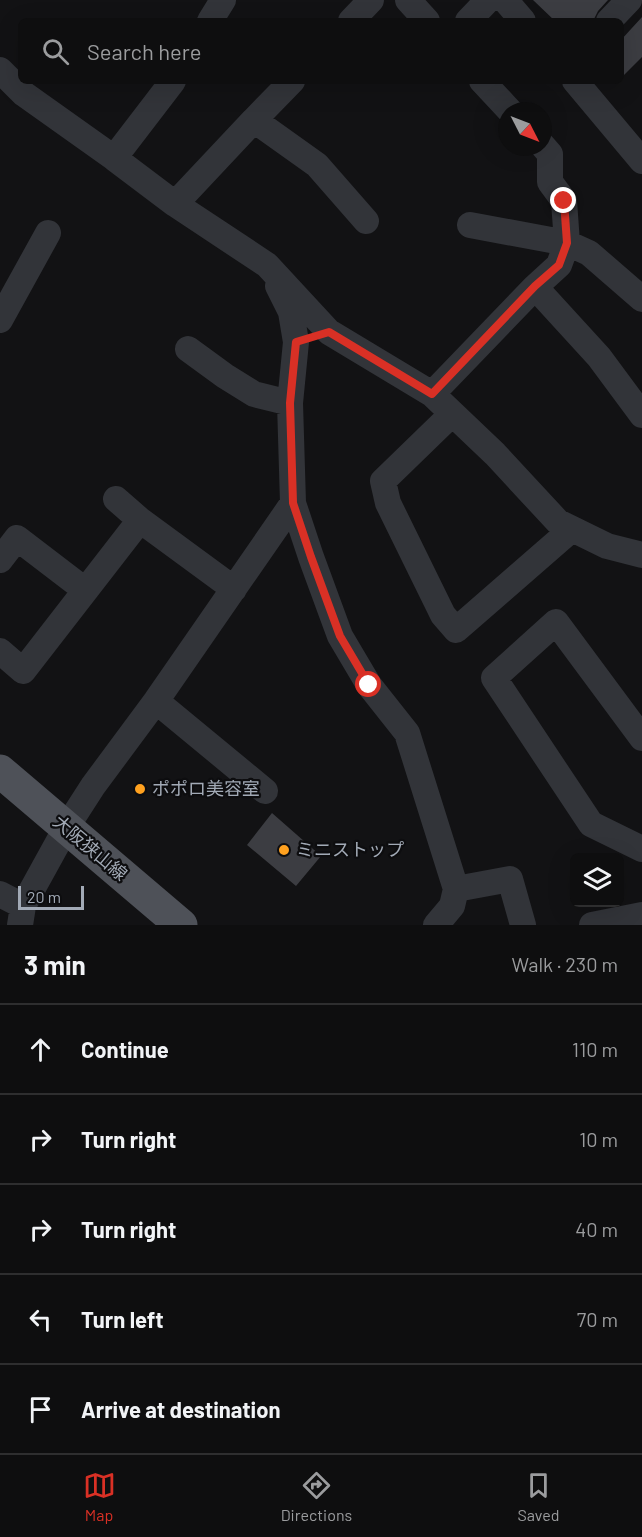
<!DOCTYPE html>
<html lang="en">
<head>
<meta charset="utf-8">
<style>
  :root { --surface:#0e0e0f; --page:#1c1c1d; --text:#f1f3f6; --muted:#9b9c9e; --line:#2e2e2f; --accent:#d93025 }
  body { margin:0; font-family:Barlow,"Noto Sans JP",sans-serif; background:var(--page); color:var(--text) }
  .controls { position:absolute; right:18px; bottom:18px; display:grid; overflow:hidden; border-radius:9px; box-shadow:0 6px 24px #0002 }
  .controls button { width:54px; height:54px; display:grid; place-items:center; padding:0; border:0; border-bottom:2px solid var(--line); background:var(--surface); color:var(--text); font:30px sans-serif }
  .compass { position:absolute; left:498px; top:102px; width:54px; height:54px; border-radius:50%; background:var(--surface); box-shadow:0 6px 24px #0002; rotate:132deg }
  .scale { position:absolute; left:18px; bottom:15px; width:66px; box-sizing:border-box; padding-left:6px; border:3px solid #a2aab6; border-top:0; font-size:16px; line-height:21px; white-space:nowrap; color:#a2aab6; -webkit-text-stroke:4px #0d0d0f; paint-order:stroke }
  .stop { position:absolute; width:18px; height:18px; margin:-14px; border:4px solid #d93025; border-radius:50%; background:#fff }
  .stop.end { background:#d93025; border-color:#fff; box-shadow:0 2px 6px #0008 }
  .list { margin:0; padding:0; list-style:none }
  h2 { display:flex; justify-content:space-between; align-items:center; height:78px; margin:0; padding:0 24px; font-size:26px }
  h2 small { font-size:20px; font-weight:400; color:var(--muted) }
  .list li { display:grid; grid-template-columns:39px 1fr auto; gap:18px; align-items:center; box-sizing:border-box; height:90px; padding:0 24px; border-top:2px solid var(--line) }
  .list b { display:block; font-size:22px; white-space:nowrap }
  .list em { font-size:20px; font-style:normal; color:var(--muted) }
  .icon { flex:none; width:33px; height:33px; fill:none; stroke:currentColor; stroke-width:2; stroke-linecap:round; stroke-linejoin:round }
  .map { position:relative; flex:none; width:642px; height:925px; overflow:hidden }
  .search { position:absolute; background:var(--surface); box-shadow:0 6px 24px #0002; left:18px; right:18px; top:18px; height:66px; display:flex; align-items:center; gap:15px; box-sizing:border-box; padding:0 21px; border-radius:9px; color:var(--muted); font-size:22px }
  .sheet { height:528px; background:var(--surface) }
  nav { display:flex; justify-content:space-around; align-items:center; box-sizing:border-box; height:84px; border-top:2px solid var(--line); background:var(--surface); font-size:16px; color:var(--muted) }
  nav a { display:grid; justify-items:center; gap:3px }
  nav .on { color:var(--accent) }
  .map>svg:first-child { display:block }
  .building { fill:#3c3d42 }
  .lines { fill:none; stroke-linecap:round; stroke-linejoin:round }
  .minor { stroke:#323439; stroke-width:26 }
  .primary { stroke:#4e5158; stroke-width:33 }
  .route { stroke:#d93025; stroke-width:8 }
  .poi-dot { fill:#ffa11f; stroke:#0d0d0f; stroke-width:2 }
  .labels { text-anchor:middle; stroke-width:4.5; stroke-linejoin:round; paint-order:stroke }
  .poi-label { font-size:18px; fill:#a2aab6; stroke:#0d0d0f; text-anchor:start }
  .street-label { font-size:18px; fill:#a2aab6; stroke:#0d0d0f }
</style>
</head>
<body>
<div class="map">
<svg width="642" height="925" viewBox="0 0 642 925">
  <rect width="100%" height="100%" fill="#121214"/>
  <path class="building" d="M 533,0 L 608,0 L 598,11 L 593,21 L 555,21 Z
    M 642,17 L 642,57 L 621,78 L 621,40 Z
    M 272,813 L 321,856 L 296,886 L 247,845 Z"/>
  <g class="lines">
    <path class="minor" d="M 408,0 L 427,21
      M 505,0 L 523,21
      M 210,21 L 223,0
      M 351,21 L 371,0
      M 468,21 L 488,0
      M 609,21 L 629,0
      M 0,70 L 24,94 L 114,158 L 175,204 L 267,265 L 329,332 L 432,394 L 495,454 L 558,522 L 607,546 L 642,555
      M 482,81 L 510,111
      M 575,81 L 642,161
      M 254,120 L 292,81
      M 114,158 L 173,81
      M 175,204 L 254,120 L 317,165 L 366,221
      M 470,225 L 567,243 L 589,253 L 642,299
      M 535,287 L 599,357 L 642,415
      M 0,320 L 48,233
      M 188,349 L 225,376 L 254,394 L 290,403
      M 432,394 L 535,287 L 559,265 L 567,243 L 564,201 L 550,182 L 550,154 L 543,146
      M 452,414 L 383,481 L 388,503 L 443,615 L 456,630 L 572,529
      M 116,499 L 140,520 L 234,589
      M 293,503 L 311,557 L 340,636 L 369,685 L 407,733 L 456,889 L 510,879 L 523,925
      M 0,560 L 17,538 L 85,590
      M 0,651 L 23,671 L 140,520
      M 156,701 L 265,791
      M 642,738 L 556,622 L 494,678 L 591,824 L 642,849
      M 0,894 L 23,906
      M 20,925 L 23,906 L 66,828 L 93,786 L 156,701 L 293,503 L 290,403 L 296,342 L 291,312 L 278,286
      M 436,925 L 452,906 L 456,889
      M 592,925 L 642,915"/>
    <path class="primary" d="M 0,771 L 181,925"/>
  </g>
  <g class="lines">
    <path class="route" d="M 369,685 L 340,636 L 311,557 L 293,503 L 290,403 L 296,342 L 329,332 L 432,394 L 535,286 L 559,265 L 567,243 L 564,201"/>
  </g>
  <g class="poi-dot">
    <circle cx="140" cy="789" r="6"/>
    <circle cx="284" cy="850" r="6"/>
  </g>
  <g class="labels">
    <g class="poi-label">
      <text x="152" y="795">ポポロ美容室</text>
      <text x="296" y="856">ミニストップ</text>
    </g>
    <g class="street-label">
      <text transform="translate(90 848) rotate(40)" y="6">大阪狭山線</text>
    </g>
  </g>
</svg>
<div class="controls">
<button><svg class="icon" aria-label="layers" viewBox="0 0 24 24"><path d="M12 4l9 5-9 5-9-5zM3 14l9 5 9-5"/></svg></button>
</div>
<svg class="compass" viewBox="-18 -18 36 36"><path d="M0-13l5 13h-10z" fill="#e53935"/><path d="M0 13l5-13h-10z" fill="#9b9c9e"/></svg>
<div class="scale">20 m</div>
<div class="stop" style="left:369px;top:685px"></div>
<div class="stop end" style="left:564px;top:201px"></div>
<div class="search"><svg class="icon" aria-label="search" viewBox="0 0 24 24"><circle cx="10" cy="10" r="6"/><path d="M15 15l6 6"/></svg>Search here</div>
</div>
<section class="sheet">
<h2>3 min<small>Walk · 230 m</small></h2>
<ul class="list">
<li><svg class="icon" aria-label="ahead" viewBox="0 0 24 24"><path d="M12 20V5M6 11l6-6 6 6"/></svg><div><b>Continue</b></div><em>110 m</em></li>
<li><svg class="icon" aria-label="right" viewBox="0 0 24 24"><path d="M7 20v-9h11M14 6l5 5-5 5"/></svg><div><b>Turn right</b></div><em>10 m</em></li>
<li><svg class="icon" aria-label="right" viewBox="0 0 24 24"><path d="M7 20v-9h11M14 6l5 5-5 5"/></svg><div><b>Turn right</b></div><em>40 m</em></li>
<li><svg class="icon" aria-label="left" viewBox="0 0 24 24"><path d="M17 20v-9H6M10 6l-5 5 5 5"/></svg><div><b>Turn left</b></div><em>70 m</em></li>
<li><svg class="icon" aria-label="arrive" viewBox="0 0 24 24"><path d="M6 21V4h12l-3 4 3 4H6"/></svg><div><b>Arrive at destination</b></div></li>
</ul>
</section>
<nav>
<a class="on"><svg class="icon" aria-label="map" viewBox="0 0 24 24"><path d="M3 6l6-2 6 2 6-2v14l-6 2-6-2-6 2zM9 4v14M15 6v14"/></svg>Map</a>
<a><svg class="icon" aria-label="directions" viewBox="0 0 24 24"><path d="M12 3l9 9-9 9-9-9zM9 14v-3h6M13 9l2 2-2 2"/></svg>Directions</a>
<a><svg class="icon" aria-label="saved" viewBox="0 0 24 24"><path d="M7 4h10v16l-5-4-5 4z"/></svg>Saved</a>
</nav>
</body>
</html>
